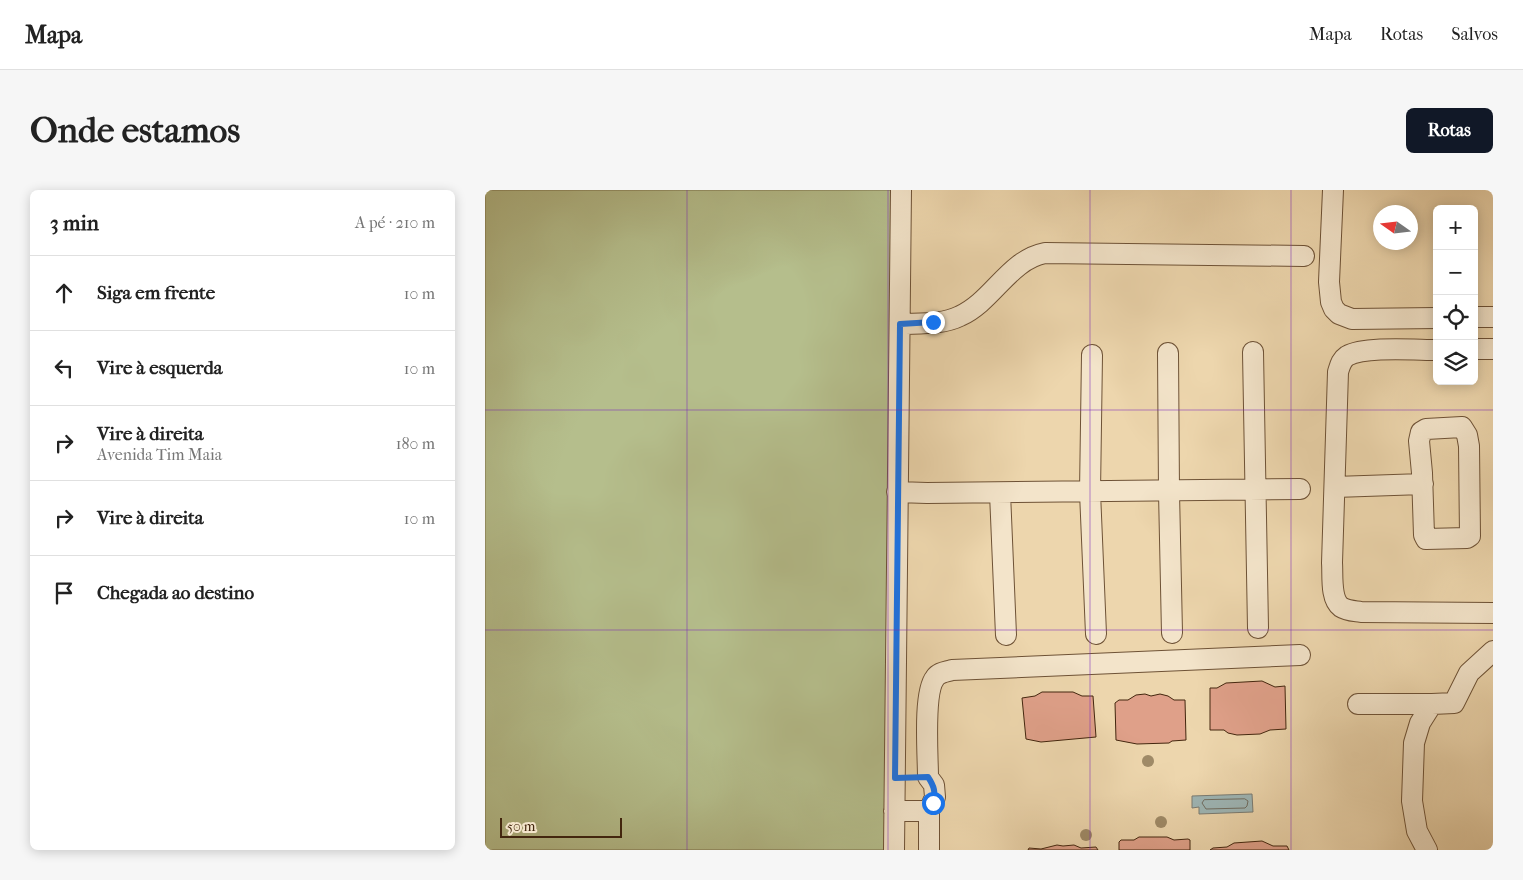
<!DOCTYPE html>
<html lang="pt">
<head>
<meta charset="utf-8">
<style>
  :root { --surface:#fff; --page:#f6f6f6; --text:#222; --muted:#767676; --line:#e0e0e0; --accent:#111827 }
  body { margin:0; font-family:"IM FELL French Canon",serif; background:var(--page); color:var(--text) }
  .controls { position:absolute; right:15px; top:15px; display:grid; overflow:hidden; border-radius:8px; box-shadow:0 2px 12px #0003 }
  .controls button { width:45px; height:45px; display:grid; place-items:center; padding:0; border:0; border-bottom:1px solid var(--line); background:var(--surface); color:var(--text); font:25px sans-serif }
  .compass { position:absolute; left:888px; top:15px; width:45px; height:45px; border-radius:50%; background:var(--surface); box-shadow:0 2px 12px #0003; rotate:284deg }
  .scale { position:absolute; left:15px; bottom:12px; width:122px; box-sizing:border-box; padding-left:5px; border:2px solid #43260e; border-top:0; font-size:14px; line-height:18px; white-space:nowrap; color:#43260e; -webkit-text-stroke:4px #f3e4ca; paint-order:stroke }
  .stop { position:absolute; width:15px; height:15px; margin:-11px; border:4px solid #1a73e8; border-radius:50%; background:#fff }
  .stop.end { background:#1a73e8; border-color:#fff; box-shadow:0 1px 5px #0008 }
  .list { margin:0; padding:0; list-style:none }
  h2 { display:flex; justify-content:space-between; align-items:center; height:65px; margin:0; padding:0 20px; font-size:21px }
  h2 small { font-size:16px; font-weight:400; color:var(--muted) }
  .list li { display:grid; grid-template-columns:32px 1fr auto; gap:15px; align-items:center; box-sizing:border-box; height:75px; padding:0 20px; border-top:1px solid var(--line) }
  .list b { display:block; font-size:19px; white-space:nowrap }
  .list p { margin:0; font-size:16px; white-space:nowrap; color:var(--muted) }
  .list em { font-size:16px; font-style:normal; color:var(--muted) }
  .icon { flex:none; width:28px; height:28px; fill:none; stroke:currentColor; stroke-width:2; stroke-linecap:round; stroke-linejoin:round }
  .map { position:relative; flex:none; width:1008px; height:660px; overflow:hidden; border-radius:8px }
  header { display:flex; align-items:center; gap:30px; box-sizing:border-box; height:70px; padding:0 25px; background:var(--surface); border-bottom:1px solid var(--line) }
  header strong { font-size:24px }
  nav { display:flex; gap:28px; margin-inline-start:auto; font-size:18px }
  .intro { display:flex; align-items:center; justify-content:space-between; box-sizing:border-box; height:120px; padding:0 30px }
  h1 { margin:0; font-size:35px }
  .button { padding:12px 22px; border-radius:8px; background:var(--accent); color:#fff; font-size:18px; font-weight:700 }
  main { display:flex; gap:30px; padding:0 30px }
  aside { flex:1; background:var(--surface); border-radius:8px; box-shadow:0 2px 12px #0003 }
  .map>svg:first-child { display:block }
  .green { fill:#b5be8c; stroke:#7c724d }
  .water { fill:#9eb6b6; stroke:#7a7c73 }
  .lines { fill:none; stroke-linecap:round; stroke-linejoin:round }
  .shore { stroke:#706e62; stroke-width:1 }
  .building { fill:#dfa089; stroke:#43260e }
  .minor-casing { stroke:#6e5236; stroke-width:22 }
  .minor { stroke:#f3e4ca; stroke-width:20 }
  .tree { fill:#9f8a67 }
  .route { stroke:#1a73e8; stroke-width:6 }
  .grid { fill:none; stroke:#7b2cbf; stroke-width:1; stroke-opacity:0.55 }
</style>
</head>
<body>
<header>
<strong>Mapa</strong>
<nav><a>Mapa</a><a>Rotas</a><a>Salvos</a></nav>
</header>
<div class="intro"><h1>Onde estamos</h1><a class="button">Rotas</a></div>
<main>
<aside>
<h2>3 min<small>A pé · 210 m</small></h2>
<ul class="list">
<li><svg class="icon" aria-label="ahead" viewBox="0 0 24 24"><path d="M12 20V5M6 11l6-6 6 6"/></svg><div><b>Siga em frente</b></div><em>10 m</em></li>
<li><svg class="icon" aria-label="left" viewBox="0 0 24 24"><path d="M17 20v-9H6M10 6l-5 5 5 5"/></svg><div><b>Vire à esquerda</b></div><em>10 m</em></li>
<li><svg class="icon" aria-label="right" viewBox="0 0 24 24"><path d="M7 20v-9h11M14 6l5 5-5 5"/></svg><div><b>Vire à direita</b><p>Avenida Tim Maia</p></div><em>180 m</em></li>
<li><svg class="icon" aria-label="right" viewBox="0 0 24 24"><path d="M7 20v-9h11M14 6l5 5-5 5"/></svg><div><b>Vire à direita</b></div><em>10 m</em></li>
<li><svg class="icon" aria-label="arrive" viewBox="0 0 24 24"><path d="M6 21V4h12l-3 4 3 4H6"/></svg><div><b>Chegada ao destino</b></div></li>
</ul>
</aside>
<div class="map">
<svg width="1008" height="660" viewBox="0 0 1008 660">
  <rect width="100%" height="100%" fill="#edd6ad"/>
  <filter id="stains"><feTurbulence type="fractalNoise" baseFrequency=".004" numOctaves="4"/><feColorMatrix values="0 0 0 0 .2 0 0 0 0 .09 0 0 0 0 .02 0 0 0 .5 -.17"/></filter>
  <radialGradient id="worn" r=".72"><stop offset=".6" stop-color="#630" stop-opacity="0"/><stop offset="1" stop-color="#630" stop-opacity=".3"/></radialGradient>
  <path class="green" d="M 0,0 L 412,0 L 405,660 L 0,660 Z"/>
  <path class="water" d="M 767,604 L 768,622 L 714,624 L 714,617 L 707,618 L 707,606 Z"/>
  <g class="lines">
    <path class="shore" d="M 760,609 L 763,611 L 762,616 L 760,618 L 721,619 L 717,613 L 719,610 Z"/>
  </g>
  <path class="building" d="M 777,491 L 790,497 L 800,496 L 801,539 L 785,540 L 775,544 L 752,545 L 743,543 L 739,540 L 725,540 L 725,498 L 732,498 L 741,493 Z
    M 557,502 L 588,502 L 597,506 L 608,506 L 611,547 L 556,552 L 541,549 L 537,508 L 550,506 Z
    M 660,504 L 666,506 L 675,504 L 683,506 L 689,510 L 700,510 L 701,550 L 687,551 L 684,553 L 652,554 L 631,550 L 630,513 L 634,510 L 643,510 L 651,505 Z
    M 654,647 L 682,647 L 689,650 L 703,649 L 705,650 L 705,660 L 634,660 L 634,652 L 636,650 L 649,650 Z
    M 777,651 L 788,656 L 802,656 L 804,660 L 725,660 L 728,658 L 742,657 L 749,653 Z
    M 572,655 L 578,656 L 589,655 L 596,658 L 611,657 L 613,660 L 543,660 L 544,658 L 556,659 Z"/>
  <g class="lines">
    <g class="minor-casing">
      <path id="minor" d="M 848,0 L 844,92 L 846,112 L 849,119 L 854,124 L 867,129 L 952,128
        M 989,127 L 1008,127
        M 415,134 C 434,133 457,135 475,126 C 508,111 524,70 560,63 L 819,66
        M 989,159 L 1008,159
        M 952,160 C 930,160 880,156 862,166 C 856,170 855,176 853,182 L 847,373 C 848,385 845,409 856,417 C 862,421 870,421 876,422 L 1008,423
        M 768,162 L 773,438
        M 683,163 L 684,302 L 687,443
        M 607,165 L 605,302 L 611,444
        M 977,237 L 982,245 L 984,256 L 985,346 L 982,348 L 941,349 L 939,345 L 937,283 L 934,251 L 936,242 L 941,239 Z
        M 850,297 L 938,294
        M 412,302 L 442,303 L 815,299
        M 515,303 L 521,445
        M 873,514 L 947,514
        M 409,621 L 444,621
        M 409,660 L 416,0
        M 444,660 L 444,621 L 450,607 L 449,595 L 443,587 C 443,566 438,503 450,488 C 454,482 461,482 467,480 L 815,465
        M 942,660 L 932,641 L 927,611 L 929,553 L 935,533 L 947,514 L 969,513 L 984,483 L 1008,461"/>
    </g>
    <use href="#minor" class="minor"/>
  </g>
  <g class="tree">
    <circle cx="663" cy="571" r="6"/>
    <circle cx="676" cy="632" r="6"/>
    <circle cx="601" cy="645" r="6"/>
  </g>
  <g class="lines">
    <path class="route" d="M 448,132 L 415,134 L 410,588 L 443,587 C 449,596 451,602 448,613"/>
  </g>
  <path class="grid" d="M 202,0 L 202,660M 403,0 L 403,660M 605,0 L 605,660M 806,0 L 806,660M 0,220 L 1008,220M 0,440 L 1008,440"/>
  <rect width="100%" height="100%" filter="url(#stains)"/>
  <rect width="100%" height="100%" fill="url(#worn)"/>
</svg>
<div class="controls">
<button>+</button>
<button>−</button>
<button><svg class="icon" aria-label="locate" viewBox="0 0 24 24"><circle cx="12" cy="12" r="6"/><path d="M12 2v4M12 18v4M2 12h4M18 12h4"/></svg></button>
<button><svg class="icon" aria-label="layers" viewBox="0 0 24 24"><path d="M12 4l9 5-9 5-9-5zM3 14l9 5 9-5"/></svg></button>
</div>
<svg class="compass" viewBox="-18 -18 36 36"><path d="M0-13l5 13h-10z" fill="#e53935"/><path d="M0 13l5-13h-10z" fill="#767676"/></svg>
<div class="scale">50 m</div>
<div class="stop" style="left:448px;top:613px"></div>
<div class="stop end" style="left:448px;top:132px"></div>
</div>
</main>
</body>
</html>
